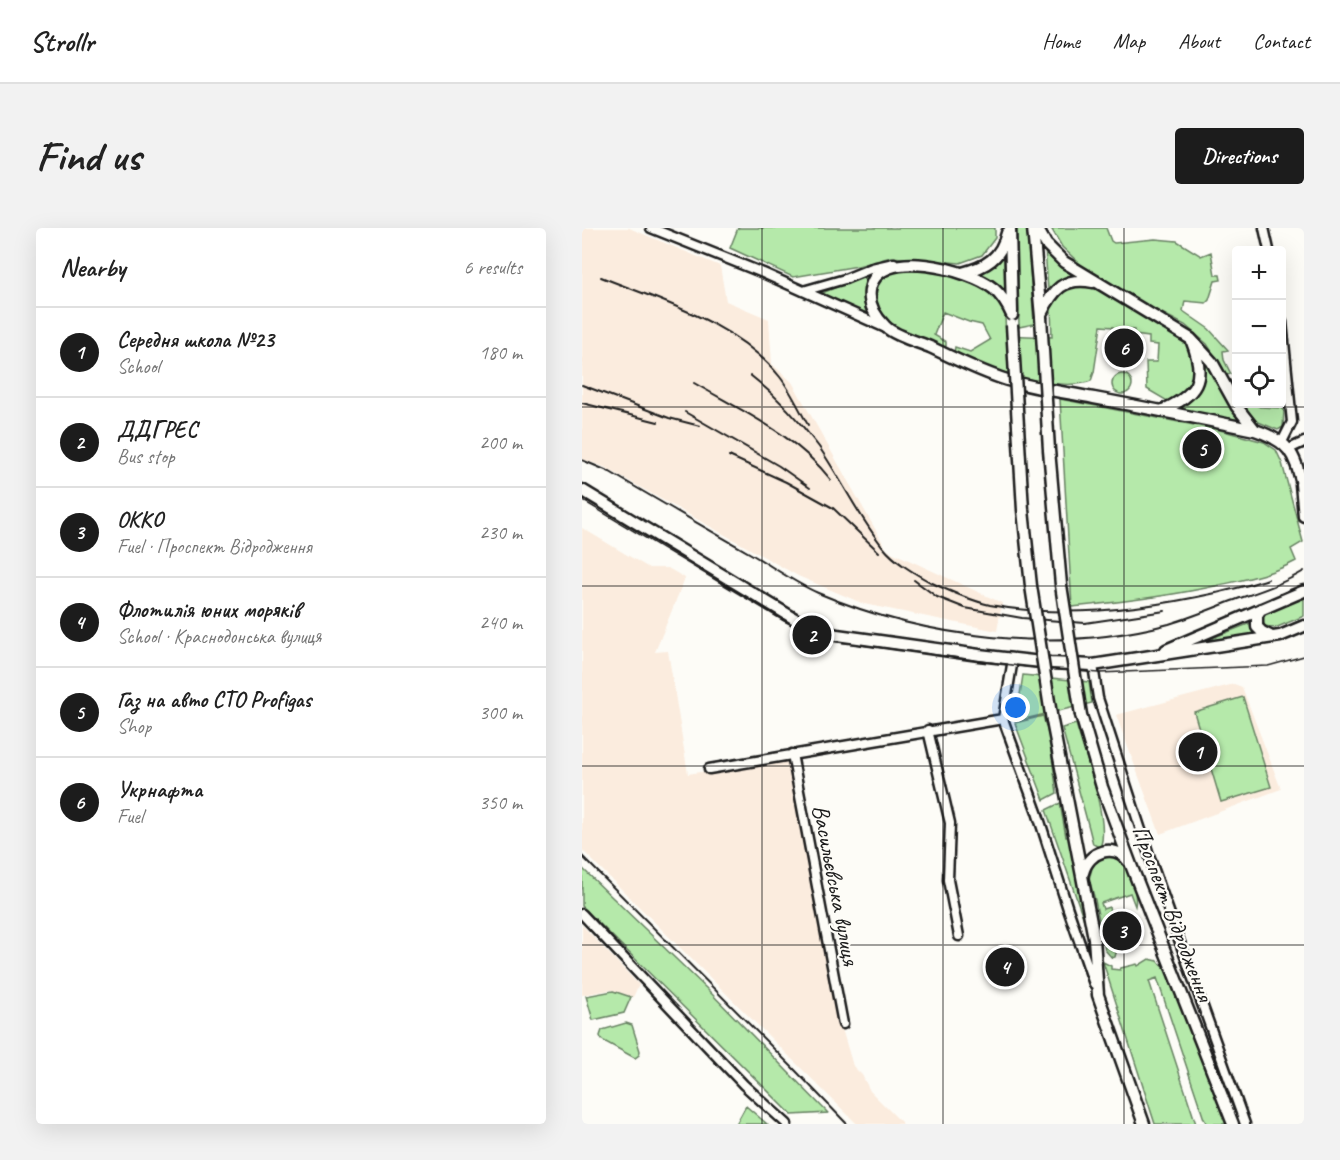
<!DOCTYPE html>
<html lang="en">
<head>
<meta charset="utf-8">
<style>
  :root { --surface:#fff; --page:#f2f2f2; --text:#222; --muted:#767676; --line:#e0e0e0; --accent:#1c1c1c }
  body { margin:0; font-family:Caveat,sans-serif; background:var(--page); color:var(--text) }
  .controls { position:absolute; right:18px; top:18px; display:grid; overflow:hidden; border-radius:6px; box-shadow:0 6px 24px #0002 }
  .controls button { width:54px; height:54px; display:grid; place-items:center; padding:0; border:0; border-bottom:2px solid var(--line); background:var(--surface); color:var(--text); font:30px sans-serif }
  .you { position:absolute; left:434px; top:480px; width:21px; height:21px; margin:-15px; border:4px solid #fff; border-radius:50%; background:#1a73e8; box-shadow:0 0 0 9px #1a73e833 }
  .badge { display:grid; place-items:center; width:39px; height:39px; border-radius:50%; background:var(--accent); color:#fff; font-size:20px; font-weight:700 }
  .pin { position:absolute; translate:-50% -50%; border:3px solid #fff; box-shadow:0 2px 6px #0006 }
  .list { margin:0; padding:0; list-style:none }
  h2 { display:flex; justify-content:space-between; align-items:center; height:78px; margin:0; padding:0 24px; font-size:26px }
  h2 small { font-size:20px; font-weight:400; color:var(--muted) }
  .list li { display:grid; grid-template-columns:39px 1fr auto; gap:18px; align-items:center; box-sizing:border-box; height:90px; padding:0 24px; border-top:2px solid var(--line) }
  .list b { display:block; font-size:22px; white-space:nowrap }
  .list p { margin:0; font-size:20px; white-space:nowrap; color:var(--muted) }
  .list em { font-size:20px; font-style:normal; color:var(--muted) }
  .icon { flex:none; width:33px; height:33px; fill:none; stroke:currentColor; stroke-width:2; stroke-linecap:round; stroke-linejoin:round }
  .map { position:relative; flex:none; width:722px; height:896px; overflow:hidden; border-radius:6px }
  header { display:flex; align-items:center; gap:36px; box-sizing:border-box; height:84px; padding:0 30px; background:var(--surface); border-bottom:2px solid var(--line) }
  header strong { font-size:28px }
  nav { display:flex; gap:33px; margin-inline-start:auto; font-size:21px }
  .intro { display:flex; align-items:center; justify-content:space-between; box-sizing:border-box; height:144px; padding:0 36px }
  h1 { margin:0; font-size:42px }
  .button { padding:15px 27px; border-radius:6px; background:var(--accent); color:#fff; font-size:21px; font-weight:700 }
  main { display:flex; gap:36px; padding:0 36px }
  aside { flex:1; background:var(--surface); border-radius:6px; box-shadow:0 6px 24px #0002 }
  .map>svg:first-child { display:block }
  .built { fill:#fbecde }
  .green { fill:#b5e9aa; stroke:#688263; stroke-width:1.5 }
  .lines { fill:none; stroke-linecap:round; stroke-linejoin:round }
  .minor-casing { stroke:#1c1c1c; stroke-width:13 }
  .major-casing { stroke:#1c1c1c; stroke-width:15 }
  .minor { stroke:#fdfcf7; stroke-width:8 }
  .major { stroke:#fdfcf7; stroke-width:10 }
  .tram { stroke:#1c1c1c; stroke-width:1.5 }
  .rail { stroke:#1c1c1c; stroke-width:2 }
  .major-bridge-casing { stroke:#1c1c1c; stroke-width:15; stroke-linecap:butt }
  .major-bridge { stroke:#fdfcf7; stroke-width:10 }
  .grid { fill:none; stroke:#1c1c1c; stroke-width:1.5; stroke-opacity:0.55 }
  .labels { text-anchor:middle; stroke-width:4.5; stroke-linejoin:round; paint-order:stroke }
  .street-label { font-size:24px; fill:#1c1c1c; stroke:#fdfcf7 }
</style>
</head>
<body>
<header>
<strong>Strollr</strong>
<nav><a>Home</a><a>Map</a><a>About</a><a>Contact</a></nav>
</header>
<div class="intro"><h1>Find us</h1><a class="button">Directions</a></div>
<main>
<aside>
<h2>Nearby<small>6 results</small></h2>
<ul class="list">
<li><span class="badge">1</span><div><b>Середня школа №23</b><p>School</p></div><em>180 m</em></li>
<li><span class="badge">2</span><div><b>ДДГРЕС</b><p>Bus stop</p></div><em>200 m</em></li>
<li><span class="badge">3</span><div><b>ОККО</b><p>Fuel · Проспект Відродження</p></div><em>230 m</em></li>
<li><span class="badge">4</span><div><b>Флотилія юних моряків</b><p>School · Краснодонська вулиця</p></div><em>240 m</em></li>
<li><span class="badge">5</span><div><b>Газ на авто СТО Profigas</b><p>Shop</p></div><em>300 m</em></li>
<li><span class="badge">6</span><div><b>Укрнафта</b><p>Fuel</p></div><em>350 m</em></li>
</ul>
</aside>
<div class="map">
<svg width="722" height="896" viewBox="0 0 722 896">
  <rect width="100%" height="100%" fill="#fdfcf7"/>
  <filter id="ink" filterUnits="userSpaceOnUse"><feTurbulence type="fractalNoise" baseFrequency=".0167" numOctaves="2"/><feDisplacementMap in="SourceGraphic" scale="12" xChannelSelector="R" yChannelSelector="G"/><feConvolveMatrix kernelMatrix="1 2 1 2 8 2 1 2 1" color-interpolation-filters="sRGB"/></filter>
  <g filter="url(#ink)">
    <path class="built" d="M 0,0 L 47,0 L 138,38 L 144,73 L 187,91 L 190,136 L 210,154 L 305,322 L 420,375 L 415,403 L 282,376 L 216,348 L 22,239 L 0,231 Z
      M 0,300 L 67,340 L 86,340 L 103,350 L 73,424 L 86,423 L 106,546 L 208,529 L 258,794 L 271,838 L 280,847 L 288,863 L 321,896 L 275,896 L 0,622 Z
      M 652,456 L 660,459 L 699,561 L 578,606 L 534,487 Z
      M 0,697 L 57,757 L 51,769 L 28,762 L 0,767 Z"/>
    <path class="green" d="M 156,0 L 413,0 L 413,10 L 400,27 L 378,35 L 309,29 L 276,38 L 211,49 L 148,20 Z
      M 435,0 L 445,0 L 452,96 L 437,99 Z
      M 469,0 L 524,0 L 529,13 L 532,15 L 573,11 L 595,13 L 619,28 L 629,24 L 633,47 L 638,47 L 639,52 L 633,53 L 627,72 L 624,75 L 603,73 L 601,83 L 627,101 L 646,122 L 641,123 L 642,132 L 649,146 L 645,147 L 625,116 L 603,97 L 513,50 L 480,19 Z
      M 463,21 L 496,48 L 475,56 L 466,62 Z
      M 422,22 L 423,69 L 389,46 Z
      M 295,42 C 283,60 278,66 285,87 L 238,66 Z
      M 314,42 C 345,42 407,48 421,79 C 424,87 423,98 424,107 L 470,109 L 469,78 L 471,71 L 486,59 L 505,57 L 530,69 L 603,112 L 607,118 L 611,126 L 612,151 L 603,165 L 587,174 L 565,161 L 564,134 L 575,134 L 576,117 L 567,116 L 567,109 L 552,107 L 552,102 L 538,100 L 537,108 L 531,107 L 531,99 L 519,98 L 512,144 L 509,153 C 477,165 401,141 372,124 L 373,119 L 388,124 L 408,112 L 400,97 L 387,94 L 361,84 L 352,107 L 364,114 L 364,118 L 360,120 C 340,111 291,96 292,69 C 293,54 302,48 314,42 Z
      M 620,128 L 659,192 L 594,181 L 601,177 Z
      M530 156a10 10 0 1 1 20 0a10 10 0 1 1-20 0Z
      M 478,171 L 638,202 L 682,214 L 694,222 L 700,235 L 721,314 L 709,321 L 714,333 C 690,346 664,351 638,357 C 589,368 540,374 490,379 Z
      M 657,176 L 672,176 L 678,179 L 699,180 L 702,182 L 701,199 L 696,202 L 674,193 Z
      M 722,368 L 722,388 L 693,400 L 683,398 L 680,392 L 683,385 Z
      M 671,394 L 670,400 L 674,406 L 618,415 Z
      M 441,447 L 507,454 L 510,475 L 434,493 Z
      M 661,469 L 689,559 L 639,574 L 612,484 Z
      M 461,488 L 467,509 L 475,565 L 462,572 L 433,495 Z
      M 494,496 C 502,524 527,591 519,617 L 517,619 L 511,616 L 507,600 L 480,500 Z
      M 478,575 L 484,609 L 488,608 L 504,691 L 502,692 L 464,582 Z
      M 528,628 C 545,631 556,663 553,678 L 548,665 L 519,675 L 521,681 L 527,679 L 529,689 L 522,692 L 534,725 L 533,729 L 530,730 L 523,722 L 513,672 L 507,651 L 511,637 L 519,631 Z
      M 0,640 L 125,761 L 246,885 L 210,887 L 0,678 Z
      M 567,731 L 576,733 C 593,749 597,787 613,809 L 645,896 L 625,896 L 622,891 L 575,750 L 567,753 L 614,896 L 573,896 L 521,734 L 529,738 L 529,741 L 538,742 L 539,740 L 555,736 L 556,738 Z
      M 31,763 L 49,769 L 42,785 L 11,792 L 4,768 Z
      M 44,795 L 50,797 L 58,823 L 57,827 L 53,830 L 20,812 L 18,808 L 20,802 Z
      M 164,878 L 185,896 L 154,896 Z"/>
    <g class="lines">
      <g class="minor-casing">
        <path id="minor" d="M 69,0 L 181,45 L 304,100
          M 682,0 L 687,22
          M 221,63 L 263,51 L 290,40 L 312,35
          M 700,94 L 710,194 L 700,214
          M 707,221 L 722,214
          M 431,431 L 421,491 L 455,584 L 486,681 L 512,756
          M 511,437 L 516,470 L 571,639 L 663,896
          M 346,502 L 368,595 L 366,652 L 377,708
          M 210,526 L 261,796
          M 127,541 L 421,491
          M 0,686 L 162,857 L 205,896"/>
      </g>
      <g class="major-casing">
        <path id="major" d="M 428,0 L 430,84
          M 451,0 L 459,89
          M 455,0 L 464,16 L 482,34 L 609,111 L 630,134 L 655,179 L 673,202
          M 380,45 C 404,39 419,30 425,5
          M 459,86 C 471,62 482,48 511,54
          M 430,87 C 426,78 420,68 412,61 C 389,42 295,16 288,62 C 286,76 293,88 303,98 C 311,107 336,114 348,119 C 371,130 395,142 419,150 C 447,160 483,164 512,170 C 566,180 620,191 673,202 C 711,215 712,227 722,263
          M 579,183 C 615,167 625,152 610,114
          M 719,256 L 722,288
          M 0,262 L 213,391 L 233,401 L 255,407 L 397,427 L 468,435 L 511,437 L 698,408 L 722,398
          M 679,381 L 675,387 L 675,399 L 680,404 L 688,408
          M 584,422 L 722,363
          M 499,487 L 520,559 L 549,637 L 651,896
          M 470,493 L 512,710 L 516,767 L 562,896
          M 501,645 C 506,623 533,614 547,634"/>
      </g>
      <use href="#minor" class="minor"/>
      <use href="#major" class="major"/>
      <path class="tram" d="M 0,272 L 202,393 L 242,412 L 445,439 L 517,445 L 686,438 L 722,428"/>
      <path class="rail" d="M 19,49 C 81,74 154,94 198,149 C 209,163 217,181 226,197
        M 168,147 C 195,168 217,192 237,219 C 260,252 276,288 301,319 C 313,334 332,345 348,354 C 367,363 387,372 408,377 C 481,391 562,381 634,365 C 651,361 669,357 686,351
        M 112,155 C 160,183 214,207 249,252
        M 0,157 L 87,190 L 118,198
        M 0,175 L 76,194
        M 103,184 L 197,238 L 228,260
        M 147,228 L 204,254 L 251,280 L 297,324
        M 0,232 L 28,244 C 75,272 122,299 169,326 C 191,339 213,355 236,365 C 344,411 473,426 587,396 C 607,390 627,382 647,374 C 672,365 699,357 722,343
        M 332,352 L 355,369 L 383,380 L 440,390 L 503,395 L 583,383
        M 0,628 L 212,841 L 265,896"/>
      <g class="major-bridge-casing">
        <path id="major-bridge" d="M 459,89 L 467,222 L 479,357 L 499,487
          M 430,97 L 441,282 L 449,358 L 470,493"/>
      </g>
      <use href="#major-bridge" class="major-bridge"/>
    </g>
  </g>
  <path class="grid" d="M 180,0 L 180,896M 361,0 L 361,896M 542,0 L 542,896M 0,179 L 722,179M 0,358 L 722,358M 0,538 L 722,538M 0,717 L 722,717"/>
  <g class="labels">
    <g class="street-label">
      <text transform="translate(254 657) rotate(79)" y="8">Васильєвська вулиця</text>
      <text transform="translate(591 685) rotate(69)" y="8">Проспект Відродження</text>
    </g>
  </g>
</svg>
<div class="controls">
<button>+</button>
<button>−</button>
<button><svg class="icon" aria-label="locate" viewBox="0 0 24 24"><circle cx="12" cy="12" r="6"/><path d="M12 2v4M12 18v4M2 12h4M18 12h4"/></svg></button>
</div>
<div class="you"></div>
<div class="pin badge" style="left:616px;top:524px">1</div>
<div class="pin badge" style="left:230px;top:407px">2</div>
<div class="pin badge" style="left:540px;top:703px">3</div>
<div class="pin badge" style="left:423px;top:739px">4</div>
<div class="pin badge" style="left:620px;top:221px">5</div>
<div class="pin badge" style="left:542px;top:120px">6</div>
</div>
</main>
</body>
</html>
